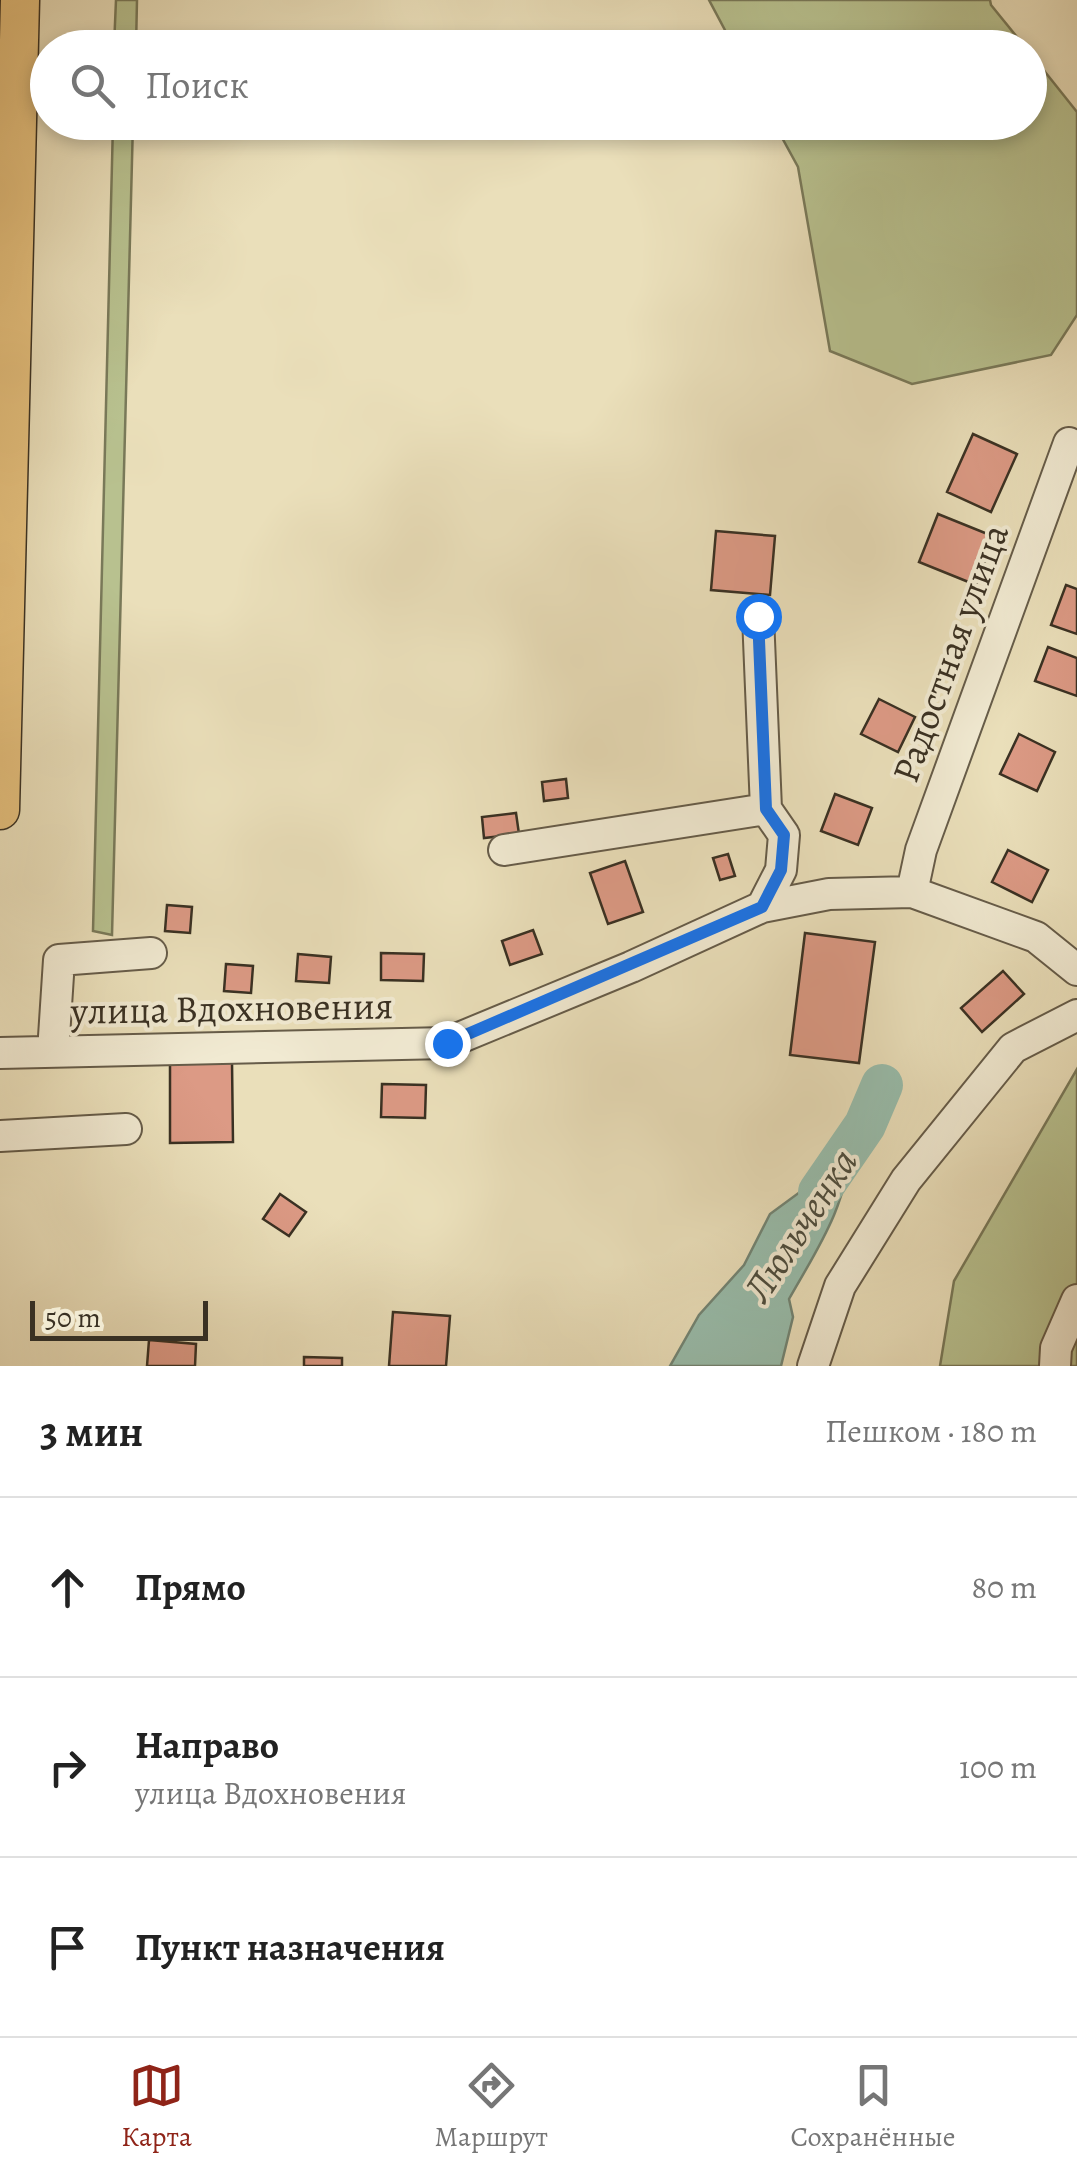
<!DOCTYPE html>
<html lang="ru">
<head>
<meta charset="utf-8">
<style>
  :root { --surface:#fff; --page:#f2f2f2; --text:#222; --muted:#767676; --line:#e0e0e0; --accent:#8f2418 }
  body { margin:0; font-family:Alegreya,serif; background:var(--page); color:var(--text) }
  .scale { position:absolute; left:30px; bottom:25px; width:178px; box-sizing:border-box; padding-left:10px; border:5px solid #3a3123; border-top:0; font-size:28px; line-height:35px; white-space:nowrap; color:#3a3123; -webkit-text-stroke:8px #f1ead2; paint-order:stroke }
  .stop { position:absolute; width:30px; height:30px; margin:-22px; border:8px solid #1a73e8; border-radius:50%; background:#fff }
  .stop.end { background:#1a73e8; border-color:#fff; box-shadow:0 2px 10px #0008 }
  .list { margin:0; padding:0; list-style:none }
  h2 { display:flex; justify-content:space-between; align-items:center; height:130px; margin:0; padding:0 40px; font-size:42px }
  h2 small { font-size:32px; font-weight:400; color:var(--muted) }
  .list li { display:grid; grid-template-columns:65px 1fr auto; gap:30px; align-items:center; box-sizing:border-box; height:180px; padding:0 40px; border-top:2px solid var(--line) }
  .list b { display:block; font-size:38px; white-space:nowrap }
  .list p { margin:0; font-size:32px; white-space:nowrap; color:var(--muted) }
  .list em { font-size:32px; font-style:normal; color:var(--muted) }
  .icon { flex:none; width:55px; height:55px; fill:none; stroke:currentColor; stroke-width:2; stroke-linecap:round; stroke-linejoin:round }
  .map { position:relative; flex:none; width:1077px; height:1366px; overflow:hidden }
  .search { position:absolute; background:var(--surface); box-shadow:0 5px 15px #0003; left:30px; right:30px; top:30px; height:110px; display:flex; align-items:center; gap:25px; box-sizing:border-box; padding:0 35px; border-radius:55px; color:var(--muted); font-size:38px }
  .sheet { height:670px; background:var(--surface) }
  nav { display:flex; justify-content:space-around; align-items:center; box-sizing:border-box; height:140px; border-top:2px solid var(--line); background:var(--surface); font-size:28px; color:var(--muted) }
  nav a { display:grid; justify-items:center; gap:5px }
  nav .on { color:var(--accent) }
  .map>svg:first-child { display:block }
  .green { fill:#b8c18f; stroke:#797959; stroke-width:2.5 }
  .water { fill:#98bdac; stroke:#728575; stroke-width:2.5 }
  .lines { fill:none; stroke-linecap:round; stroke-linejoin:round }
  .river { stroke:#98bdac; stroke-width:42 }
  .building { fill:#dc9a85; stroke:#3a3123; stroke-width:2.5 }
  .minor-casing { stroke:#665c49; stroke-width:34 }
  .major-casing { stroke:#3a3123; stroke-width:41 }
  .minor { stroke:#f1ead2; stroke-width:30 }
  .major { stroke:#e5c07d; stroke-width:38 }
  .route { stroke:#1a73e8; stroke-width:12 }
  .labels { text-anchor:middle; stroke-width:8; stroke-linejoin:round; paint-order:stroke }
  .street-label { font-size:38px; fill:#3a3123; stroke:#f1ead2 }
  .water-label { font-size:40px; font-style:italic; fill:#4d4d3e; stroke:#f1ead2 }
</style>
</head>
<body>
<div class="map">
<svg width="1077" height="1366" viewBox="0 0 1077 1366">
  <rect width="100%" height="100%" fill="#eadfba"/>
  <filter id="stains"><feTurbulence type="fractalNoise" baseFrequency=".002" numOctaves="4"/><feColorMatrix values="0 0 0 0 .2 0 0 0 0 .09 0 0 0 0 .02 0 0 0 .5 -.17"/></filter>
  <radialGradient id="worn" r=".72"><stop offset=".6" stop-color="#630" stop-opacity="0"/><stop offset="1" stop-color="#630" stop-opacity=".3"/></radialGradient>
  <path class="green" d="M 116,0 L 137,0 L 136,47 L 114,47 Z
    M 709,0 L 990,0 L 991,5 L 1025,47 L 734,47 Z
    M 1030,53 L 1077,112 L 1077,315 L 1051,355 L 912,384 L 830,351 L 798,167 L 774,123 L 1030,122 Z
    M 133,122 L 112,935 L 93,931 L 113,123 Z
    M 1077,1069 L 1077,1366 L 940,1366 L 954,1281 Z"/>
  <path class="water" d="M 840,1141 L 849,1144 C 850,1202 816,1251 789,1299 L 793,1317 L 781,1366 L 670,1366 L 699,1315 L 744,1265 L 770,1214 L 815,1181 Z"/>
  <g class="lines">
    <path class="river" d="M 819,1192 L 865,1125 L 882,1085"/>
  </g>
  <path class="building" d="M 973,434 L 1017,454 L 991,512 L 947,492 Z
    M 938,514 L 995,537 L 976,585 L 919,562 Z
    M 716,531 L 775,536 L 770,595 L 711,590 Z
    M 1066,585 L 1077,589 L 1077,634 L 1051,625 Z
    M 1048,647 L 1077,658 L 1077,696 L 1035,681 Z
    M 879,699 L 915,717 L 898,752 L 861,734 Z
    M 1019,734 L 1055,752 L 1037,791 L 1000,774 Z
    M 566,779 L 568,798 L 544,801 L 542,782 Z
    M 835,794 L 872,808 L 858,845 L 821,831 Z
    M 516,813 L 519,834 L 484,838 L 482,817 Z
    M 1008,850 L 1048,870 L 1032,902 L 992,882 Z
    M 728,854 L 735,876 L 720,880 L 713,858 Z
    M 625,861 L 643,912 L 608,924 L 590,873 Z
    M 167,905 L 192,907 L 190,933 L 165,931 Z
    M 533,930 L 542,954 L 510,965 L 502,941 Z
    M 805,933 L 875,942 L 859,1063 L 790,1055 Z
    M 381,953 L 424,954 L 423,981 L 381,980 Z
    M 298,954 L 331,957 L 329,983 L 296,981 Z
    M 226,964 L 253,966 L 251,993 L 224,991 Z
    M 1003,971 L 1024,994 L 982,1032 L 961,1008 Z
    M 170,1062 L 232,1062 L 233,1142 L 170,1143 Z
    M 382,1084 L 426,1085 L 425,1118 L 381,1117 Z
    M 280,1194 L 306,1212 L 289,1236 L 263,1219 Z
    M 393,1312 L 450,1316 L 446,1366 L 389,1366 Z
    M 149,1340 L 196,1344 L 195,1366 L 147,1366 Z
    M 304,1357 L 342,1358 L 342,1366 L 304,1366 Z"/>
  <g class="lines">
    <g class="minor-casing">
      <path id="minor" d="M 758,616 L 766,809 L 784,835 L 781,870 L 762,907
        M 504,850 L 766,809
        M 912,892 L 921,850 L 1069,443
        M 53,1052 L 59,960 L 151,953
        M 0,1053 L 447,1043 L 631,967 L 762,907 L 829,894 L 912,892 L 1036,937 L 1077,970
        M 0,1136 L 126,1129
        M 813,1366 L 840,1286 L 906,1180 L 1013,1048 L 1077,1015
        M 1055,1366 L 1056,1348 L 1077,1300"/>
    </g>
    <g class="major-casing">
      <path id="major" d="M 0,810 L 20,0"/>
    </g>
    <use href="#minor" class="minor"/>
    <use href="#major" class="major"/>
  </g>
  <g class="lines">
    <path class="route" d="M 447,1043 L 762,907 L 781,870 L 784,835 L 766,809 L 758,616"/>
  </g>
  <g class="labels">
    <g class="street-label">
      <text transform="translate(950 653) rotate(-70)" y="13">Радостная улица</text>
      <text transform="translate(232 1008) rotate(-1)" y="13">улица Вдохновения</text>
    </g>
    <g class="water-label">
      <text transform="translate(800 1225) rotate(-57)" y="14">Люльченка</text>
    </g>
  </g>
  <rect width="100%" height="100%" filter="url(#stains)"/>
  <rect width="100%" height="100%" fill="url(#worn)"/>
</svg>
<div class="scale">50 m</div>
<div class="stop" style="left:758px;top:616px"></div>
<div class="stop end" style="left:447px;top:1043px"></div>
<div class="search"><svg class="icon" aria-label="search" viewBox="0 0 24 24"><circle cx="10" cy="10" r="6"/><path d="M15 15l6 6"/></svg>Поиск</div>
</div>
<section class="sheet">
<h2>3 мин<small>Пешком · 180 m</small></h2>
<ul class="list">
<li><svg class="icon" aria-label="ahead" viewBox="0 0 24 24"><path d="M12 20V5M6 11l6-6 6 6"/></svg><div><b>Прямо</b></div><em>80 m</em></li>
<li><svg class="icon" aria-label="right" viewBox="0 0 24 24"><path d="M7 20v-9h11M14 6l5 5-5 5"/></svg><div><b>Направо</b><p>улица Вдохновения</p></div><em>100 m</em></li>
<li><svg class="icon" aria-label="arrive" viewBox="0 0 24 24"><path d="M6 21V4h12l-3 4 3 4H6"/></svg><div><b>Пункт назначения</b></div></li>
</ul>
</section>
<nav>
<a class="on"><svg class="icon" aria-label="map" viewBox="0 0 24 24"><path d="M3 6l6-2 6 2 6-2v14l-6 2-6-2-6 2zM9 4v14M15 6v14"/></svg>Карта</a>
<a><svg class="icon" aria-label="directions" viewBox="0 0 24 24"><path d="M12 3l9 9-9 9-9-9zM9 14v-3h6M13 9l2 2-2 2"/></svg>Маршрут</a>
<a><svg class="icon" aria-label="saved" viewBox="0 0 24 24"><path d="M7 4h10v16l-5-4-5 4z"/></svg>Сохранённые</a>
</nav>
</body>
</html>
